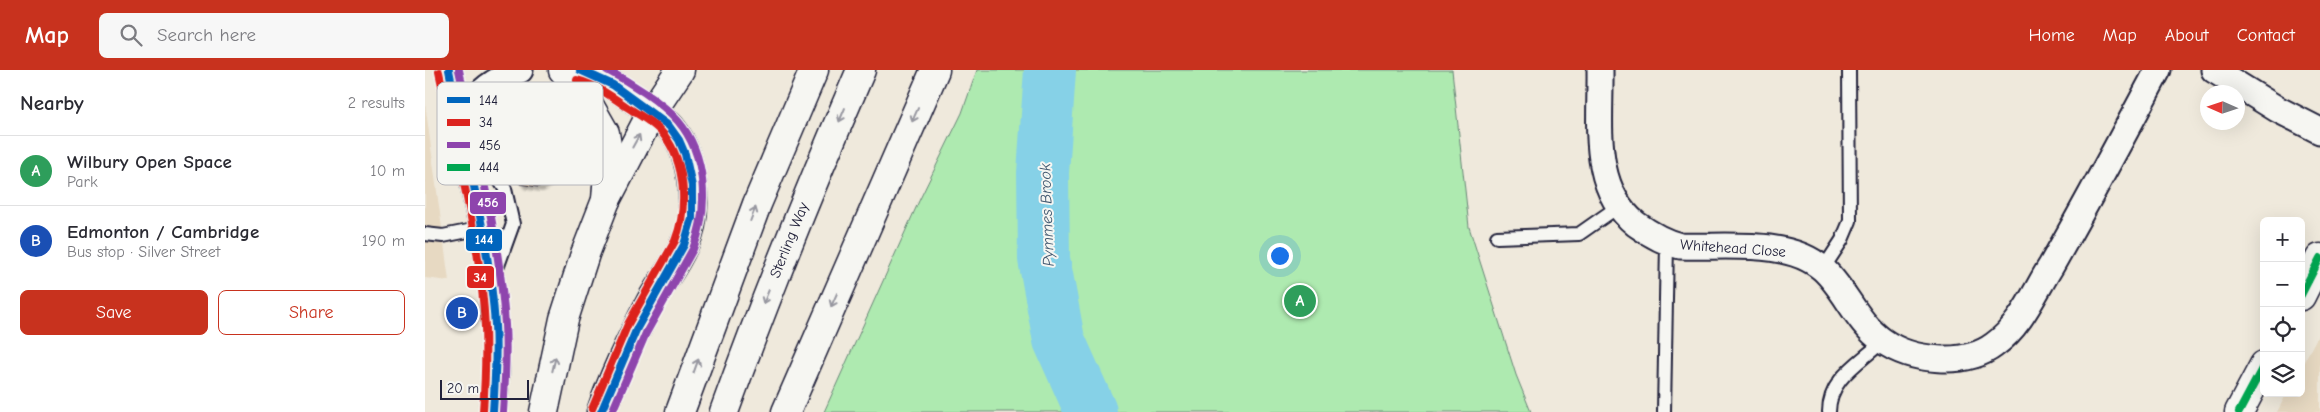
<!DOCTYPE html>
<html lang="en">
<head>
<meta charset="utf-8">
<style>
  :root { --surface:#fff; --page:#f7f7f7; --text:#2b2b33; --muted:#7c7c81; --line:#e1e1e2; --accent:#c8321e }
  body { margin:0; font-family:"Comic Neue",sans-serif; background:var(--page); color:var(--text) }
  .controls { position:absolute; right:15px; bottom:15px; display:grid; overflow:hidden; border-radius:8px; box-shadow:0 5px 20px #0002 }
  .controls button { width:45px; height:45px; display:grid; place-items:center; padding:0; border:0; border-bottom:1px solid var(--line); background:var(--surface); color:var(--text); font:25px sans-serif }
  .compass { position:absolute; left:1775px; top:15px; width:45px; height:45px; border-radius:50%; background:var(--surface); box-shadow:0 5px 20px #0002; rotate:273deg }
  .scale { position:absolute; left:15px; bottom:12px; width:89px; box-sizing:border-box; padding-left:5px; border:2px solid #22223b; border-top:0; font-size:14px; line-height:18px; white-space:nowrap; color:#22223b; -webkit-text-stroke:4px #f6f6f2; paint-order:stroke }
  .you { position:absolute; left:854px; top:185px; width:18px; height:18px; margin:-12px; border:4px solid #fff; border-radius:50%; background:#1a73e8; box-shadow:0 0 0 8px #1a73e833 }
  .badge { display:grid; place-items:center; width:32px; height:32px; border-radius:50%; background:var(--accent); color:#fff; font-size:16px; font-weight:700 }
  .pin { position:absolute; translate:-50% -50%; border:2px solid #fff; box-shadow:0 1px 5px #0006 }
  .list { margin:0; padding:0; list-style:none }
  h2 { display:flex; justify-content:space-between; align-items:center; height:65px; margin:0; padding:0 20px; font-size:21px }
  h2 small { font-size:16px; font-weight:400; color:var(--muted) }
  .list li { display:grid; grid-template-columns:32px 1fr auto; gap:15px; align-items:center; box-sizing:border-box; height:70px; padding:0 20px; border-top:1px solid var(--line) }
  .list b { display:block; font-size:19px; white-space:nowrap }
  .list p { margin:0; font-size:16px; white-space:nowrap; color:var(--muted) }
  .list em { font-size:16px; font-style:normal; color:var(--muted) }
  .actions { display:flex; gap:10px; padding:15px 20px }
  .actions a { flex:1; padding:11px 0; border:1px solid var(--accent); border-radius:8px; text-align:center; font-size:18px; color:var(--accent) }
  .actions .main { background:var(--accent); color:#fff }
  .icon { flex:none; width:28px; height:28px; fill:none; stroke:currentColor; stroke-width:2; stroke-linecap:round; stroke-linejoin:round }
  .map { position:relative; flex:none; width:1895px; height:342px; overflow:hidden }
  header { display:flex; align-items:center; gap:30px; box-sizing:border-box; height:70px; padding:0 25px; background:var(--accent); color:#fff }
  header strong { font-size:24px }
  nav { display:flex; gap:28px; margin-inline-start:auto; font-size:18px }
  .search { width:350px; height:45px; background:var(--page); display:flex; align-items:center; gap:12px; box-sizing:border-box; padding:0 18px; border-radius:8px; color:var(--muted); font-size:19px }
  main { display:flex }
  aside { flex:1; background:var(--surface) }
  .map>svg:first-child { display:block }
  .built { fill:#e7d9c2 }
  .green { fill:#aeeab0; stroke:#688676 }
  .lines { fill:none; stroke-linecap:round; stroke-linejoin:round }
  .river { stroke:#86d1e7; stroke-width:52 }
  .building { fill:#d3b386; stroke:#22223b; filter:url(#shadow) }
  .service-casing { stroke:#22223b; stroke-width:16 }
  .minor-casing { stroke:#22223b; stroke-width:29 }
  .tertiary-casing { stroke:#22223b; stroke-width:31 }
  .trunk-casing { stroke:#22223b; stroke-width:31 }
  .service { stroke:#f6f6f2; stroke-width:12 }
  .minor { stroke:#f6f6f2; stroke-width:25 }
  .tertiary { stroke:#f6f6f2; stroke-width:28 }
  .trunk { stroke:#f6f6f2; stroke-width:28 }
  .bus-1-casing { stroke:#f6f6f2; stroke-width:11 }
  .bus-2-casing { stroke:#f6f6f2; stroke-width:11 }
  .bus-3-casing { stroke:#f6f6f2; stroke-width:11 }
  .bus-4-casing { stroke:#f6f6f2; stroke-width:11 }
  .bus-1 { stroke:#0065bd; stroke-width:8 }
  .bus-2 { stroke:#dc241f; stroke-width:8 }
  .bus-3 { stroke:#8e44ad; stroke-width:8 }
  .bus-4 { stroke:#00a651; stroke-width:8 }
  .oneway { stroke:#9797a0 }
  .labels { text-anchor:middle; stroke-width:4; stroke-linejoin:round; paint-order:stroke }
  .street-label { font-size:15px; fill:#22223b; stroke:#f6f6f2 }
  .water-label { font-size:16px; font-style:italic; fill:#40576f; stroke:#f6f6f2 }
  .key { fill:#f6f6f2; stroke:#b6b6bb; stroke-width:1 }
  .key-label { font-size:14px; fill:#22223b }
  .line-badge { stroke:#f6f6f2; stroke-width:2 }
  .badge-label { font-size:14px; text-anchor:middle; font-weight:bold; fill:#fff }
</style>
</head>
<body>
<header>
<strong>Map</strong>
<div class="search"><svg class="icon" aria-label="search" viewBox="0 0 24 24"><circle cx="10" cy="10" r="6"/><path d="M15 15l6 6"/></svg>Search here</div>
<nav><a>Home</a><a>Map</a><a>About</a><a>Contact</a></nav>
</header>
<main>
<aside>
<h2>Nearby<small>2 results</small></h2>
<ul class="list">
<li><span class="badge" style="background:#2e9e5b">A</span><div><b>Wilbury Open Space</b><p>Park</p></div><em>10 m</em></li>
<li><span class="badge" style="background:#1a4fb4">B</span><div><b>Edmonton / Cambridge</b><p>Bus stop · Silver Street</p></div><em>190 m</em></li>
</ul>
<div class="actions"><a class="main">Save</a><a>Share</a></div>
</aside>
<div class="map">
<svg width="1895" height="342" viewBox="0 0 1895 342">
  <defs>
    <filter id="shadow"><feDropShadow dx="4.5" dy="4.5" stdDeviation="1" flood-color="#0004"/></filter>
  </defs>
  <rect width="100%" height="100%" fill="#efe9dc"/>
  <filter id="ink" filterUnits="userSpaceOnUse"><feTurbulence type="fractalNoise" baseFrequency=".02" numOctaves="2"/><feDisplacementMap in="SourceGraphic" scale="10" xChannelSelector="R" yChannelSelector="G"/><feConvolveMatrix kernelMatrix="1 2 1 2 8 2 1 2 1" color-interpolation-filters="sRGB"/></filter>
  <g filter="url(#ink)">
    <path class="built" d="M 0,33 L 18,166 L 24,211 L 0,208 Z
      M 1895,262 L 1895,342 L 1852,342 L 1862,323 L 1876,323 L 1876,297 Z"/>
    <path class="green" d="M 552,0 L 1027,0 L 1044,157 L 1091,305 L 1106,342 L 399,342 L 494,131 L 537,43 Z"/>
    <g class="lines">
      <path class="river" d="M 625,0 L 618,103 L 619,189 L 634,270 L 666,342"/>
    </g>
    <path class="building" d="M 99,66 L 123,68 L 135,85 L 130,108 L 113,117 L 95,114 L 83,97 L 86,77 Z"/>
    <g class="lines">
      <g class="service-casing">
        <path id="service" d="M 42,85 L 68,100 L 80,119 L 88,154 L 70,204
          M 0,164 L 18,166 L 58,158
          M 1072,167 L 1154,164 L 1194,136
          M 1398,199 L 1417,170 L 1425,151 L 1424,0
          M 1239,342 L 1242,173
          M 1404,342 C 1404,308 1435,293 1458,271"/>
      </g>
      <g class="minor-casing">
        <path id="minor" d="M 24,0 C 46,113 82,226 68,342
          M 1175,0 C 1176,53 1165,117 1211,154 C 1225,164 1238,172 1255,176 C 1299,178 1363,168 1398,199 C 1421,220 1431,252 1458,271 C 1486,291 1540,297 1569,275 C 1596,256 1609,223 1626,196 C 1663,131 1698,66 1733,0
          M 1789,0 L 1852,39 L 1895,61
          M 35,54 C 51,24 62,13 95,0"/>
      </g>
      <g class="tertiary-casing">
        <path id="tertiary" d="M 155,0 C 178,6 198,22 217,35 C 227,42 240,50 247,59 C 269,86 275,144 259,175 C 250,195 237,212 226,231 C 207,267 189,304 176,342
          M 1876,226 L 1895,188
          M 119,342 L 139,249 L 160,184 L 181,130 L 184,89 L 180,63 L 156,21 L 138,0
          M 1814,342 L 1839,295"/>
      </g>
      <g class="trunk-casing">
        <path id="trunk" d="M 181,130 L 227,42 L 255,0
          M 255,342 L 332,134 L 389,0
          M 299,342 C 341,226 387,113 436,0
          M 361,342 L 510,0"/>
      </g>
      <use href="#service" class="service"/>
      <use href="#minor" class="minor"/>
      <use href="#tertiary" class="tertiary"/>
      <use href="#trunk" class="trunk"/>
      <g class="bus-1-casing">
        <path id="bus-1" d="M 24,0 C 41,84 64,168 70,255 C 72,284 70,313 68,342
          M 155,0 L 188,15 L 244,56 L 254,70 L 260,84 L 267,116 L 267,148 L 259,175 L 212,258 L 176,342"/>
      </g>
      <g class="bus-2-casing">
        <path id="bus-2" d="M 14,2 C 32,86 56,171 60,257 C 61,286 60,313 58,341
          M 152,10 C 171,15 186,26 202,37 C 214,45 230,53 239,65 C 261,94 263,138 250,171 L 203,254 L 167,339"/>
      </g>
      <g class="bus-3-casing">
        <path id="bus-3" d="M 34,0 C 52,84 75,168 80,255 C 82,284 80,313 78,342
          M 182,0 C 203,11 237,32 253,51 C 282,85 284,139 268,179 L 221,263 L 187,342"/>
      </g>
      <g class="bus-4-casing">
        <path id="bus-4" d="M 1876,225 L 1895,188
          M 1814,342 L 1839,295"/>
      </g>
      <use href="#bus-1" class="bus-1"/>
      <use href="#bus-2" class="bus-2"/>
      <use href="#bus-3" class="bus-3"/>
      <use href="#bus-4" class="bus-4"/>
    </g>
    <defs><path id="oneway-shaft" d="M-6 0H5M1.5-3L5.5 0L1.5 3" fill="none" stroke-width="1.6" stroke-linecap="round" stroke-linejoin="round" transform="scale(1.25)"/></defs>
    <g class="oneway">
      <use href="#oneway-shaft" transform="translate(417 45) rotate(113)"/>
      <use href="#oneway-shaft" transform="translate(490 45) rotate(114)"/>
      <use href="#oneway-shaft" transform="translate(211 71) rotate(-61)"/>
      <use href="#oneway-shaft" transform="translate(328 144) rotate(-69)"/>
      <use href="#oneway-shaft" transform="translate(341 227) rotate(112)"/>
      <use href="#oneway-shaft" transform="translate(409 230) rotate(114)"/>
      <use href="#oneway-shaft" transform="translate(129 294) rotate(-77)"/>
      <use href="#oneway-shaft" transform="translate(271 296) rotate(-70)"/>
    </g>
  </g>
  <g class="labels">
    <g class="street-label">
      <text transform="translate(364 170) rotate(-68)" y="5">Sterling Way</text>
      <text transform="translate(1308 178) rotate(4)" y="5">Whitehead Close</text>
    </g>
    <g class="water-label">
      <text transform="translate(621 145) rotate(-92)" y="6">Pymmes Brook</text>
    </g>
  </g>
  <rect x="12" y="12" width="166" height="103" rx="8" class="key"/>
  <rect x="22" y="27" width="23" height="6" fill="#0065bd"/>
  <rect x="22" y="49" width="23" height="7" fill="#dc241f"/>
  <rect x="22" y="72" width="23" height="6" fill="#8e44ad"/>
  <rect x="22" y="94" width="23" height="7" fill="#00a651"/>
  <g class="key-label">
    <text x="54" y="35">144</text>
    <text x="54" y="57">34</text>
    <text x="54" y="80">456</text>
    <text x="54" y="102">444</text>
  </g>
  <g class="line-badge">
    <rect x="44" y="121" width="38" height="24" rx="5" fill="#8e44ad"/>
    <rect x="40" y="158" width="38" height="24" rx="5" fill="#0065bd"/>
    <rect x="41" y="195" width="29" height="24" rx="5" fill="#dc241f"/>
  </g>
  <g class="badge-label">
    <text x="63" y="137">456</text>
    <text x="59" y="174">144</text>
    <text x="55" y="212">34</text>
  </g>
</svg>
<div class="controls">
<button>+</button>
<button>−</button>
<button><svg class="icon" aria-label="locate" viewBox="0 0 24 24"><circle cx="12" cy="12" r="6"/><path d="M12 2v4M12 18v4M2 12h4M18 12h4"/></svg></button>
<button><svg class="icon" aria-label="layers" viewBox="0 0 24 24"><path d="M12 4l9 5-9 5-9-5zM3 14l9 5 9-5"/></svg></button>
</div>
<svg class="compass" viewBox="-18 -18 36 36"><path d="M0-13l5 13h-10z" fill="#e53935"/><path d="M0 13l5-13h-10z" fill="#7c7c81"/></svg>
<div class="scale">20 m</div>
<div class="you"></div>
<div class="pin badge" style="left:875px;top:231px;background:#2e9e5b">A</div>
<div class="pin badge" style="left:37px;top:243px;background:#1a4fb4">B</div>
</div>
</main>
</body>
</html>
